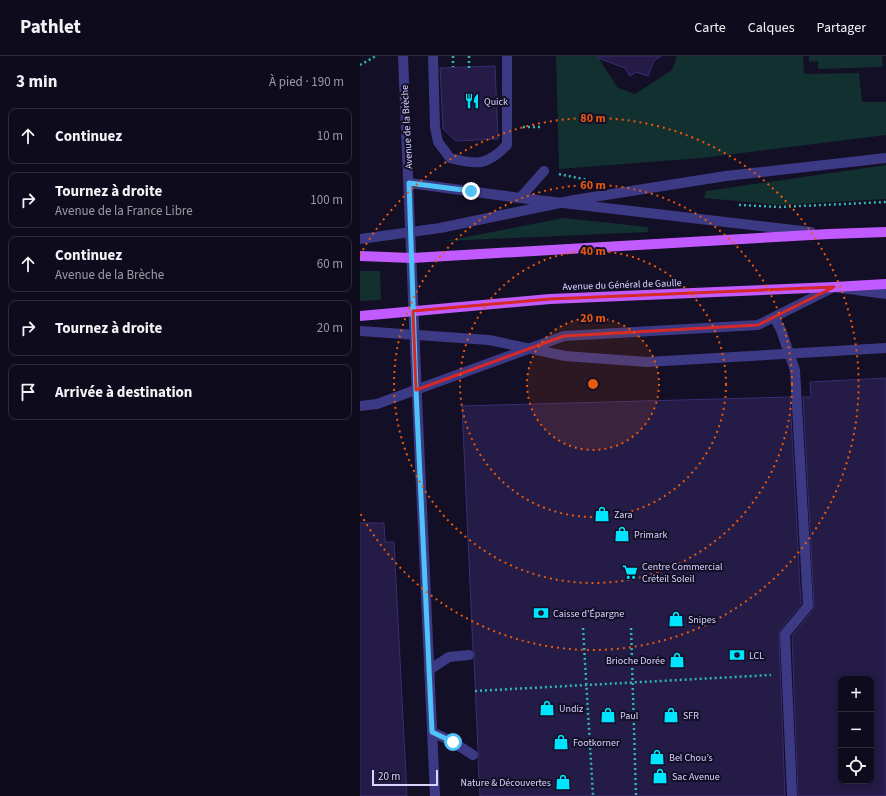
<!DOCTYPE html>
<html lang="fr">
<head>
<meta charset="utf-8">
<style>
  :root { --surface:#0e0b1c; --page:#171425; --text:#f1f3f6; --muted:#9b9ba3; --line:#2e2b3b }
  body { margin:0; font-family:"Source Sans 3",sans-serif; background:var(--page); color:var(--text) }
  .controls { position:absolute; right:12px; bottom:12px; display:grid; overflow:hidden; border-radius:8px; box-shadow:0 2px 10px #0003 }
  .controls button { width:36px; height:36px; display:grid; place-items:center; padding:0; border:0; border-bottom:1px solid var(--line); background:var(--surface); color:var(--text); font:20px sans-serif }
  .scale { position:absolute; left:12px; bottom:10px; width:66px; box-sizing:border-box; padding-left:4px; border:2px solid #d9d4ff; border-top:0; font-size:11px; line-height:14px; white-space:nowrap; color:#d9d4ff; -webkit-text-stroke:3px #130f26; paint-order:stroke }
  .stop { position:absolute; width:12px; height:12px; margin:-9px; border:3px solid #4fc3f7; border-radius:50%; background:#fff }
  .stop.end { background:#4fc3f7; border-color:#fff; box-shadow:0 1px 4px #0008 }
  .list { margin:0; padding:0; list-style:none }
  h2 { display:flex; justify-content:space-between; align-items:center; height:52px; margin:0; padding:0 16px; font-size:17px }
  h2 small { font-size:13px; font-weight:400; color:var(--muted) }
  .list li { display:grid; grid-template-columns:26px 1fr auto; gap:12px; align-items:center; box-sizing:border-box; height:56px; margin:0 8px 8px; padding:0 8px; border:1px solid var(--line); border-radius:8px }
  .list b { display:block; font-size:15px; white-space:nowrap }
  .list p { margin:0; font-size:13px; white-space:nowrap; color:var(--muted) }
  .list em { font-size:13px; font-style:normal; color:var(--muted) }
  .icon { flex:none; width:22px; height:22px; fill:none; stroke:currentColor; stroke-width:2; stroke-linecap:round; stroke-linejoin:round }
  .map { position:relative; flex:none; width:526px; height:740px; overflow:hidden }
  header { display:flex; align-items:center; gap:24px; box-sizing:border-box; height:56px; padding:0 20px; background:var(--surface); border-bottom:1px solid var(--line) }
  header strong { font-size:19px }
  nav { display:flex; gap:22px; margin-inline-start:auto; font-size:14px }
  main { display:flex }
  aside { flex:1; background:var(--surface) }
  .map>svg:first-child { display:block }
  .green { fill:#12302f }
  .building { fill:#241b47; stroke:#3b2d73; fill-rule:evenodd }
  .lines { fill:none; stroke-linecap:round; stroke-linejoin:round }
  .path { stroke:#2fb8b0; stroke-width:2.5; stroke-dasharray:2 3; stroke-linecap:butt }
  .minor { stroke:#3d3a85; stroke-width:10 }
  .major { stroke:#c25bff; stroke-width:10 }
  .minor-bridge { stroke:#3d3a85; stroke-width:10 }
  .major-bridge { stroke:#c25bff; stroke-width:10 }
  .route { stroke:#4fc3f7; stroke-width:5 }
  .marked { fill:none; stroke:#d62828; stroke-width:3; stroke-linejoin:round }
  .ring { fill:none; stroke:#e8590c; stroke-width:2; stroke-dasharray:2 4 }
  .labels { text-anchor:middle; stroke-width:4; stroke-linejoin:round; paint-order:stroke }
  .poi-label { font-size:10px; fill:#d9d4ff; stroke:#130f26; text-anchor:start }
  .street-label { font-size:10px; fill:#d9d4ff; stroke:#130f26 }
  .centre { fill:#e8590c; stroke:#130f26; stroke-width:2 }
  .ring-label { font-size:12px; text-anchor:middle; font-weight:bold; fill:#e8590c; stroke:#130f26; stroke-width:4; stroke-linejoin:round; paint-order:stroke }
</style>
</head>
<body>
<header>
<strong>Pathlet</strong>
<nav><a>Carte</a><a>Calques</a><a>Partager</a></nav>
</header>
<main>
<aside>
<h2>3 min<small>À pied · 190 m</small></h2>
<ul class="list">
<li><svg class="icon" aria-label="ahead" viewBox="0 0 24 24"><path d="M12 20V5M6 11l6-6 6 6"/></svg><div><b>Continuez</b></div><em>10 m</em></li>
<li><svg class="icon" aria-label="right" viewBox="0 0 24 24"><path d="M7 20v-9h11M14 6l5 5-5 5"/></svg><div><b>Tournez à droite</b><p>Avenue de la France Libre</p></div><em>100 m</em></li>
<li><svg class="icon" aria-label="ahead" viewBox="0 0 24 24"><path d="M12 20V5M6 11l6-6 6 6"/></svg><div><b>Continuez</b><p>Avenue de la Brèche</p></div><em>60 m</em></li>
<li><svg class="icon" aria-label="right" viewBox="0 0 24 24"><path d="M7 20v-9h11M14 6l5 5-5 5"/></svg><div><b>Tournez à droite</b></div><em>20 m</em></li>
<li><svg class="icon" aria-label="arrive" viewBox="0 0 24 24"><path d="M6 21V4h12l-3 4 3 4H6"/></svg><div><b>Arrivée à destination</b></div></li>
</ul>
</aside>
<div class="map">
<svg width="526" height="740" viewBox="0 0 526 740">
  <rect width="100%" height="100%" fill="#130f26"/>
  <path class="green" d="M 196,0 L 237,0 L 258,32 L 275,38 L 312,14 L 317,0 L 443,0 L 444,18 L 499,17 L 502,46 L 526,46 L 526,79 L 342,102 L 199,113 Z
    M 449,0 L 522,0 L 523,11 L 458,13 L 458,5 L 449,6 Z
    M 526,109 L 526,143 L 419,149 L 344,142 L 346,135 Z
    M 204,162 L 288,171 L 288,176 L 85,185 Z
    M 0,215 L 20,215 L 21,244 L 0,245 Z"/>
  <path class="building" d="M 238,0 L 301,0 L 294,5 L 288,20 L 276,16 L 270,20 L 265,12 L 238,2 Z
    M 135,10 L 138,83 L 96,85 L 83,73 L 80,12 Z
    M 526,322 L 526,740 L 438,740 L 432,580 L 453,554 L 454,550 L 443,341 L 451,341 L 450,326 ZM 481,623 L 511,623 L 511,725 L 481,725 Z
    M 430,341 L 441,548 L 420,574 L 419,578 L 425,740 L 120,740 L 118,703 L 119,699 L 118,695 L 114,603 L 115,599 L 113,594 L 102,350 Z
    M 0,467 L 24,467 L 25,486 L 34,486 L 47,740 L 0,740 Z"/>
  <g class="lines">
    <path class="path" d="M 93,0 L 93,11
      M 109,0 L 109,14
      M 0,9 L 16,0
      M 163,71 L 181,71
      M 199,118 L 228,124
      M 379,149 L 420,151 L 526,146
      M 223,572 L 233,740
      M 271,572 L 276,740
      M 115,635 L 411,619"/>
    <path class="minor" d="M 43,0 C 53,247 63,493 75,740
      M 73,0 L 75,71 L 78,86 L 90,102 C 117,109 127,110 147,89 L 147,0
      M 366,120 L 526,102
      M 49,127 L 160,142 L 451,176
      M 160,142 L 184,115
      M 414,261 L 421,274 L 435,314 L 448,550 L 425,578 L 432,740
      M 0,350 L 17,348 L 204,280 L 398,269 L 474,231 L 526,238
      M 69,614 L 89,601 L 109,599
      M 72,676 L 93,686 L 113,699"/>
    <path class="major" d="M 469,178 L 526,176
      M 474,231 L 526,228"/>
    <path class="minor-bridge" d="M 0,183 L 80,172 L 214,144 L 366,120
      M 0,275 L 129,284 L 205,300 L 287,306 L 526,292"/>
    <path class="major-bridge" d="M 0,200 L 52,202 L 469,178
      M 0,260 L 190,243 L 474,231"/>
  </g>
  <g class="lines">
    <path class="route" d="M 93,686 L 72,676 L 56,334 L 49,127 L 111,135"/>
  </g>
  <path class="marked" d="M 474,231 L 398,269 L 204,280 L 56,334 L 53,255 L 190,243 Z"/>
  <circle cx="233" cy="328" r="66" fill="#e8590c" fill-opacity=".12"/>
  <g class="ring">
    <circle cx="233" cy="328" r="66"/>
    <circle cx="233" cy="328" r="133"/>
    <circle cx="233" cy="328" r="199"/>
    <path d="M0 199A266 266 0 1 1 0 457"/>
  </g>
  <defs>
    <g id="restaurant-bare" transform="scale(1.2)"><path d="M-5-6h1v4h1v-4h1v4h1v-4h1v5L-1.5 .5V6h-2V.5L-5-1ZM5-6V6H3V1.5H1.5Q1.5-4 5-6Z" fill="#00e5ff" stroke="#130f26" stroke-width="2.5" paint-order="stroke"/></g>
    <g id="shop-bare" transform="scale(1.2)"><path d="M-5-2.5h2.3a2.7 3.5 0 0 1 5.4 0H5L5.5 6h-11ZM-1.5-2.5h3a1.5 2.3 0 0 0-3 0Z" fill="#00e5ff" stroke="#130f26" stroke-width="2.5" paint-order="stroke"/></g>
    <g id="supermarket-bare" transform="scale(1.2)"><path d="M-6-5.5h2.5l.6 2H6L4.5 2H-2.5L-4.4-4H-6ZM-1.5 3.2a1.3 1.3 0 1 0 .1 0ZM3 3.2a1.3 1.3 0 1 0 .1 0Z" fill="#00e5ff" stroke="#130f26" stroke-width="2.5" paint-order="stroke"/></g>
    <g id="bank-bare" transform="scale(1.2)"><path d="M-6-4H6V4H-6ZM0-2.3a2.3 2.3 0 1 0 0 4.6a2.3 2.3 0 1 0 0-4.6Z" fill="#00e5ff" stroke="#130f26" stroke-width="2.5" paint-order="stroke"/></g>
  </defs>
  <g fill-rule="evenodd">
    <use href="#restaurant-bare" x="112" y="45"/>
    <use href="#shop-bare" x="242" y="458"/>
    <use href="#shop-bare" x="262" y="478"/>
    <use href="#supermarket-bare" x="270" y="516"/>
    <use href="#bank-bare" x="181" y="557"/>
    <use href="#shop-bare" x="316" y="563"/>
    <use href="#bank-bare" x="377" y="599"/>
    <use href="#shop-bare" x="317" y="604"/>
    <use href="#shop-bare" x="187" y="652"/>
    <use href="#shop-bare" x="248" y="659"/>
    <use href="#shop-bare" x="311" y="659"/>
    <use href="#shop-bare" x="201" y="686"/>
    <use href="#shop-bare" x="297" y="701"/>
    <use href="#shop-bare" x="300" y="720"/>
    <use href="#shop-bare" x="203" y="726"/>
  </g>
  <g class="labels">
    <g class="poi-label">
      <text x="124" y="49">Quick</text>
      <text x="254" y="462">Zara</text>
      <text x="274" y="482">Primark</text>
      <text x="282" y="514">Centre Commercial<tspan x="282" dy="12">Créteil Soleil</tspan></text>
      <text x="193" y="561">Caisse d'Épargne</text>
      <text x="328" y="567">Snipes</text>
      <text x="389" y="603">LCL</text>
      <text x="305" y="608" text-anchor="end">Brioche Dorée</text>
      <text x="199" y="656">Undiz</text>
      <text x="260" y="663">Paul</text>
      <text x="323" y="663">SFR</text>
      <text x="213" y="690">Footkorner</text>
      <text x="309" y="705">Bel Chou’s</text>
      <text x="312" y="724">Sac Avenue</text>
      <text x="191" y="730" text-anchor="end">Nature &amp; Découvertes</text>
    </g>
    <g class="street-label">
      <text transform="translate(46 71) rotate(-93)" y="4">Avenue de la Brèche</text>
      <text transform="translate(262 228) rotate(-2)" y="4">Avenue du Général de Gaulle</text>
    </g>
  </g>
  <circle cx="233" cy="328" r="6" class="centre"/>
  <g class="ring-label">
    <text x="233" y="66">80 m</text>
    <text x="233" y="133">60 m</text>
    <text x="233" y="199">40 m</text>
    <text x="233" y="266">20 m</text>
  </g>
</svg>
<div class="controls">
<button>+</button>
<button>−</button>
<button><svg class="icon" aria-label="locate" viewBox="0 0 24 24"><circle cx="12" cy="12" r="6"/><path d="M12 2v4M12 18v4M2 12h4M18 12h4"/></svg></button>
</div>
<div class="scale">20 m</div>
<div class="stop" style="left:93px;top:686px"></div>
<div class="stop end" style="left:111px;top:135px"></div>
</div>
</main>
</body>
</html>
